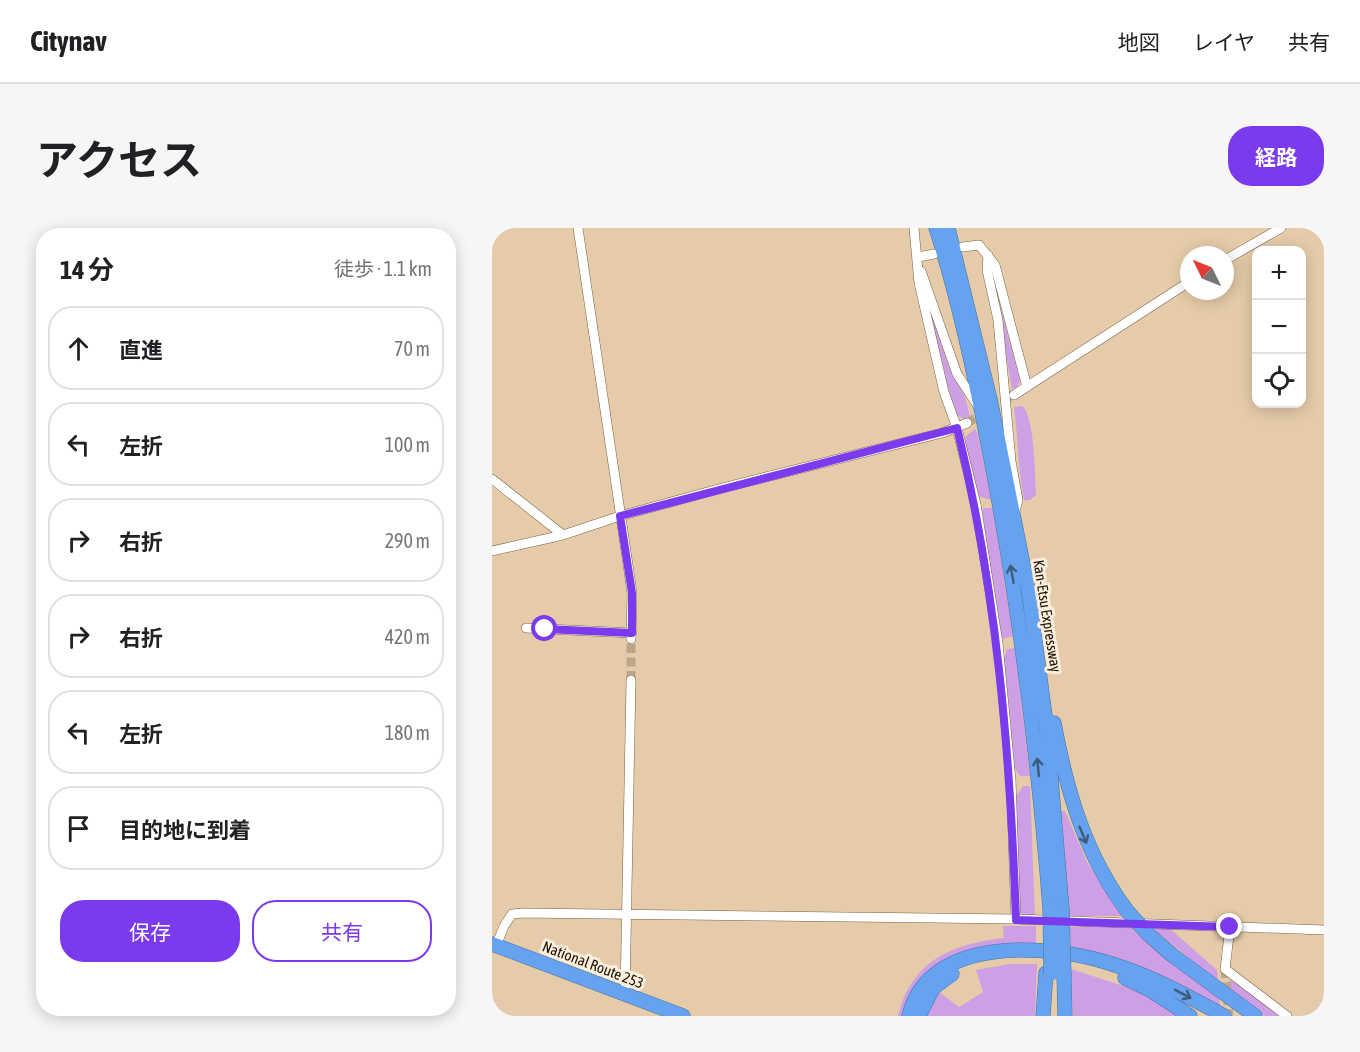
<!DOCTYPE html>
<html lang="ja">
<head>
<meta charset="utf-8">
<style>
  :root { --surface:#fff; --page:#f6f6f6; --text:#202124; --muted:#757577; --line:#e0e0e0; --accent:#7c3aed }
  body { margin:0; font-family:"Asap Condensed","Noto Sans JP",sans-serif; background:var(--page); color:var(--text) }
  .controls { position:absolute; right:18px; top:18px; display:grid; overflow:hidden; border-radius:12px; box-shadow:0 3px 15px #0003 }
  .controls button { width:54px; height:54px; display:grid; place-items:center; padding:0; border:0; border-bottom:2px solid var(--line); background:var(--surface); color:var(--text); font:30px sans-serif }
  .compass { position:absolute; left:688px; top:18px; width:54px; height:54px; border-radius:50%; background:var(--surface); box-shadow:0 3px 15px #0003; rotate:313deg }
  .stop { position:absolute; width:18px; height:18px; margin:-14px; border:4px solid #7c3aed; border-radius:50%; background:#fff }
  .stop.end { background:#7c3aed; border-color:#fff; box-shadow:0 2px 6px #0008 }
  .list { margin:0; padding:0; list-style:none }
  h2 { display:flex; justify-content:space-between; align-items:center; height:78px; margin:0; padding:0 24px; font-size:26px }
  h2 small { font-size:20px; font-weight:400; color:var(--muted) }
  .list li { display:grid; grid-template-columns:39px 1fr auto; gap:18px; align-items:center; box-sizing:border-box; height:84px; margin:0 12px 12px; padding:0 12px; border:2px solid var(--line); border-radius:24px }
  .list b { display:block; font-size:22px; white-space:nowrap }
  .list em { font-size:20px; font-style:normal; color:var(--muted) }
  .actions { display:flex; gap:12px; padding:18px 24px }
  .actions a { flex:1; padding:14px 0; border:2px solid var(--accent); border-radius:24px; text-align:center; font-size:21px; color:var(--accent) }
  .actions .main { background:var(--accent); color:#fff }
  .icon { flex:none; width:33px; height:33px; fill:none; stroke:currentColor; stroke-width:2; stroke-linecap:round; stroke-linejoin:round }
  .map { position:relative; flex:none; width:832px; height:788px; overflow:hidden; border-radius:24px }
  header { display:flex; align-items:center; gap:36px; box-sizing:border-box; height:84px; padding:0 30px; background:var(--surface); border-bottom:2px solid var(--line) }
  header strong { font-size:28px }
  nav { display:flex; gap:33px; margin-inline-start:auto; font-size:21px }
  .intro { display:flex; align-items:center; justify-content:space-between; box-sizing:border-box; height:144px; padding:0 36px }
  h1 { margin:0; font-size:42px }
  .button { padding:15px 27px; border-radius:24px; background:var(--accent); color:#fff; font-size:21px; font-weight:700 }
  main { display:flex; gap:36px; padding:0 36px }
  aside { flex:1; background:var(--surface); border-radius:24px; box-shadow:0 3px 15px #0003 }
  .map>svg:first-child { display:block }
  .green { fill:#cf9fe6 }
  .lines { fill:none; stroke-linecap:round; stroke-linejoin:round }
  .minor-tunnel { stroke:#bda688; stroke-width:9; stroke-dasharray:9 4.5; stroke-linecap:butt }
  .minor-casing { stroke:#776040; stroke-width:10 }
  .highway-casing { stroke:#4b709e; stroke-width:15 }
  .minor { stroke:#fff; stroke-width:9 }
  .highway { stroke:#65a3f0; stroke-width:14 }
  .highway-bridge-casing { stroke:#4b709e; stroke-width:15; stroke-linecap:butt }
  .highway-bridge { stroke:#65a3f0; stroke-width:14 }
  .oneway { stroke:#405a7a }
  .route { stroke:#7c3aed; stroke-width:8 }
  .labels { text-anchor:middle; stroke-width:6; stroke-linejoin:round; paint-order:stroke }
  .street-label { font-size:15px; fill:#1b1205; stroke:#fceedd }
</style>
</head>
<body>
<header>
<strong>Citynav</strong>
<nav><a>地図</a><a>レイヤ</a><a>共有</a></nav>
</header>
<div class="intro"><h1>アクセス</h1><a class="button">経路</a></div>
<main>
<aside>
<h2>14 分<small>徒歩 · 1.1 km</small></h2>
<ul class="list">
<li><svg class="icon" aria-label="ahead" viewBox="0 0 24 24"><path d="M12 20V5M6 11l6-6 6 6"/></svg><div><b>直進</b></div><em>70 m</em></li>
<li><svg class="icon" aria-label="left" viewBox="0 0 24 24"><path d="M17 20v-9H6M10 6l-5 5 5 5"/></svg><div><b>左折</b></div><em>100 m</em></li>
<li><svg class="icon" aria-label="right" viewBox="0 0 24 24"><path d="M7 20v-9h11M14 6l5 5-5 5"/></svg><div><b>右折</b></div><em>290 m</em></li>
<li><svg class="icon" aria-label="right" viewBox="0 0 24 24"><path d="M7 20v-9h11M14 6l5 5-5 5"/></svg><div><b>右折</b></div><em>420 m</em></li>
<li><svg class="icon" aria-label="left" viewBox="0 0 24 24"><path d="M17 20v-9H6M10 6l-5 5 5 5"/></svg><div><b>左折</b></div><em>180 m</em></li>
<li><svg class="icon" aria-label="arrive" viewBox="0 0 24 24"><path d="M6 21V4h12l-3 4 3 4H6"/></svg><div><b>目的地に到着</b></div></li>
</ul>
<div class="actions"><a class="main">保存</a><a>共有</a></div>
</aside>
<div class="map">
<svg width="832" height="788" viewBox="0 0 832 788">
  <rect width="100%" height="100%" fill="#e5cba9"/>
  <path class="green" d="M 501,51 L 528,152 L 525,159 L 520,162 Z
    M 435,72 L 457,140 L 473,169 L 478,189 L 473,191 L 465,187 L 455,156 Z
    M 530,178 C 543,189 543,248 544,267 L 538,272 L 532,272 C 526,241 526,210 522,179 Z
    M 483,201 L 486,206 L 499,272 L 485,268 L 473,217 L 474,208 Z
    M 492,280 L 501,280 L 521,408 L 512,411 L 508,406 L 487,285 Z
    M 523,420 L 538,548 L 528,548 L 523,541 L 512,430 L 515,421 Z
    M 531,558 L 538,558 L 543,688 L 532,688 L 528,684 L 523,570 Z
    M 568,583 L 573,583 L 595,634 L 631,688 L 577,688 Z
    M 511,698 L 544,698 L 544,716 L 483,721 L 413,788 L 406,788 C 419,733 459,716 512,710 Z
    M 578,699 L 642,699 L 727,768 L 728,779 L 630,731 L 579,720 Z
    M 660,700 L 678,701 L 725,742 L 726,754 Z
    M 518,736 L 545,736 L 543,788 L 433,788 L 446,763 L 467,779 L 491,764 L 484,742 Z
    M 579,741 L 647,763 L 687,788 L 581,788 Z
    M 737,752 L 743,753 L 787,788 L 773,788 L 737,762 Z"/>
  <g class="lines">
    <path class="minor-tunnel" d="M 475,195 L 519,169
      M 139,452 L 139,411
      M 733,741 L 737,788"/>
    <g class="minor-casing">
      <path id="minor" d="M 86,0 L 136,337 L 140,365 L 139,411
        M 422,0 L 427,55 L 452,164 L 465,200 L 484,276 L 506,415 L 519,552 L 524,691
        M 471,19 L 487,17 L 503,37 L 535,159
        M 496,27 L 495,42 L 506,92 L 519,233 L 526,272 L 523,283
        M 426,29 L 442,26
        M 733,32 L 789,0
        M 429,43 L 465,146 L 486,178
        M 522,167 L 697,54
        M 0,251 L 71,307
        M 0,323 L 71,307 L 128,288 L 230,260 L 450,205 L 475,195
        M 34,400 L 140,405
        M 738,699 L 733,741 L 795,788
        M 4,718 L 12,698 L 20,686 L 31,685 L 524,691 L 832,702
        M 133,767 L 139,452"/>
    </g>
    <g class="highway-casing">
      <path id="highway" d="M 444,0 C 467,72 483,147 497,221 C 527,374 546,526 558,681
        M 456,0 L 498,171 L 537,366 L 555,503 L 570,681
        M 562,495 C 575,564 593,627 636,684
        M 656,706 L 680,727 L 763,788
        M 0,716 L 191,788
        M 572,748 L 573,788
        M 633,750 L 658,762 L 698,788
        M 417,788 C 436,706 559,716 620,736 C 659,748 696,768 732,788
        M 427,788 L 441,760 L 460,746
        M 551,788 L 554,745"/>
    </g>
    <use href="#minor" class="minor"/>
    <use href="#highway" class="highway"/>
    <g class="highway-bridge-casing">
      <path id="highway-bridge" d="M 558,681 L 559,746
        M 570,681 L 572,748
        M 636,684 L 656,706"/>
    </g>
    <use href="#highway-bridge" class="highway-bridge"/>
  </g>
  <defs><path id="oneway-shaft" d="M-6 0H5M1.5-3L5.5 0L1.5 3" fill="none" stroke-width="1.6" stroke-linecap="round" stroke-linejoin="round" transform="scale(1.5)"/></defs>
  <g class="oneway">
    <use href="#oneway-shaft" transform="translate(520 346) rotate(-100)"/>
    <use href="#oneway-shaft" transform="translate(546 539) rotate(-96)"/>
    <use href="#oneway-shaft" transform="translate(591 607) rotate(67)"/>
    <use href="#oneway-shaft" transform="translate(691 766) rotate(27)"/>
  </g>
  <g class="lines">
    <path class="route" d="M 53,401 L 140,405 L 140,365 L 128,288 L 465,200 C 505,363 518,524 524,692 L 738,699"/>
  </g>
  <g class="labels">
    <g class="street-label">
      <text transform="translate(555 388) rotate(81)" y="5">Kan-Etsu Expressway</text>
      <text transform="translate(101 737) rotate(21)" y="5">National Route 253</text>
    </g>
  </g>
</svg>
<div class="controls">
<button>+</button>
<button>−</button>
<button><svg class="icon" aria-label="locate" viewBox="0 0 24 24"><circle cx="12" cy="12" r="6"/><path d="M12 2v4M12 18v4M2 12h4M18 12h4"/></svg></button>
</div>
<svg class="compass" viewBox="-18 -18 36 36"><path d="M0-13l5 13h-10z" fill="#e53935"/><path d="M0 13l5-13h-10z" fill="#757577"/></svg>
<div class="stop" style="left:53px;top:401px"></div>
<div class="stop end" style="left:738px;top:699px"></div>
</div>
</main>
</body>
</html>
